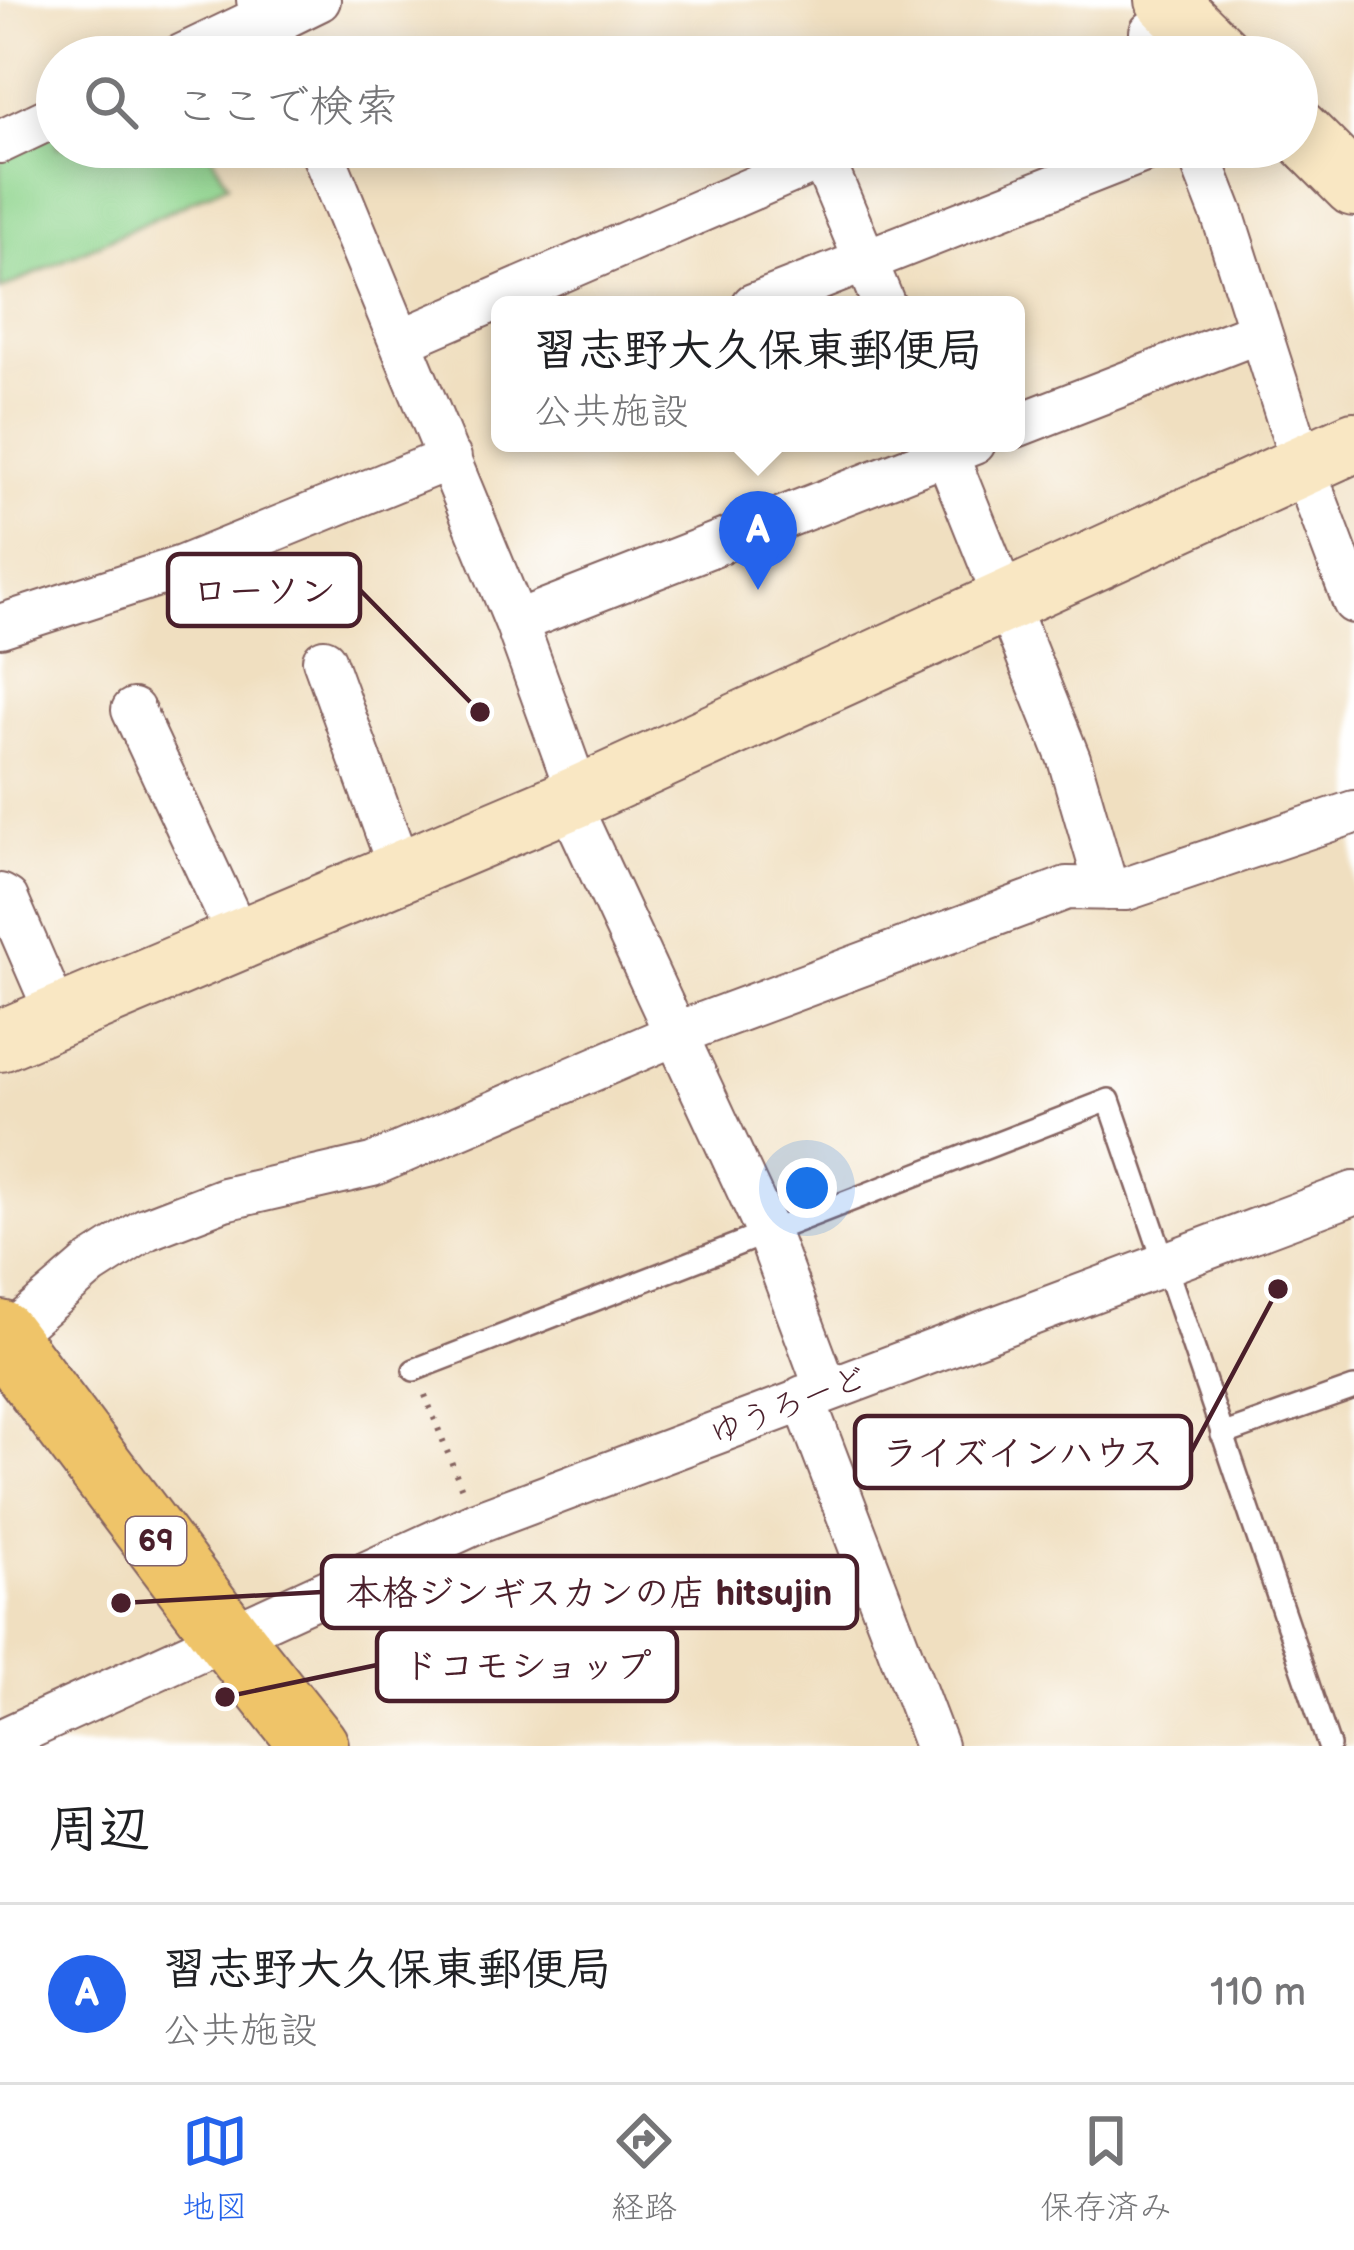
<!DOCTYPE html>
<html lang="ja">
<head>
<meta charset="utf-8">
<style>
  :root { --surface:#fff; --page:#f2f2f2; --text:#202124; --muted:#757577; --line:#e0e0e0; --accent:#2563eb }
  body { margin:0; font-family:"Balsamiq Sans","Klee One",sans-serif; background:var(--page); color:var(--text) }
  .you { position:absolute; left:807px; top:1188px; width:42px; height:42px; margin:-30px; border:9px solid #fff; border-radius:50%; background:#1a73e8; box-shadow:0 0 0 18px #1a73e833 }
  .badge { display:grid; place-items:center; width:78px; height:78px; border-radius:50%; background:var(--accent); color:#fff; font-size:39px; font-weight:700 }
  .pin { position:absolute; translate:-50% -99px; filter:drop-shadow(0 3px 6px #0008) }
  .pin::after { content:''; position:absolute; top:63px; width:42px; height:36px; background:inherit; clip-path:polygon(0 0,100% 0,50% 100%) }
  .popup { position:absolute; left:491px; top:296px; width:534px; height:156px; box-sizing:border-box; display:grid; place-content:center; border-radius:18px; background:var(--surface); filter:drop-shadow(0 3px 9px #0005); font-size:39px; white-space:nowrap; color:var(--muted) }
  .popup b { font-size:45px; color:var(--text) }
  .popup::after { content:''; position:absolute; left:50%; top:100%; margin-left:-24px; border:24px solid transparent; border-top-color:var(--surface) }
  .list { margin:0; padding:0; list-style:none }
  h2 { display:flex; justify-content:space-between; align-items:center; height:156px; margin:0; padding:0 48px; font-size:51px }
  h2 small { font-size:39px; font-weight:400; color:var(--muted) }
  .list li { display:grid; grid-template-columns:78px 1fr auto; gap:36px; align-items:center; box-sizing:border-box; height:180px; padding:0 48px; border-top:3px solid var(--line) }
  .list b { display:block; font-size:45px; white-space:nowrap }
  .list p { margin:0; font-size:39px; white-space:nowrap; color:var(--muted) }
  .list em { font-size:39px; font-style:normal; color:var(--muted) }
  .icon { flex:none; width:66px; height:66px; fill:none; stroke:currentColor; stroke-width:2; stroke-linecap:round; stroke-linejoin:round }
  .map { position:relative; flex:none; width:1354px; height:1746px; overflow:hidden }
  .search { position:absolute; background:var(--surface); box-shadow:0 6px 30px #0003; left:36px; right:36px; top:36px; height:132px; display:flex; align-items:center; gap:30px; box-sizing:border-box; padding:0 42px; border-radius:66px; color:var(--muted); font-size:45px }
  .sheet { height:336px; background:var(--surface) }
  nav { display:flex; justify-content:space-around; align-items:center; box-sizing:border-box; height:168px; border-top:3px solid var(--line); background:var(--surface); font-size:33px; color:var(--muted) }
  nav a { display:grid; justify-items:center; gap:6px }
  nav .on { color:var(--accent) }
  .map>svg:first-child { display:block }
  .green { fill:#91d58f; stroke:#6e7a5d; stroke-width:3 }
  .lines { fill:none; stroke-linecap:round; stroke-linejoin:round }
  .lane-casing { stroke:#84625f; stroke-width:26 }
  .street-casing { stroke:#84625f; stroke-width:46 }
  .secondary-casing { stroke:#84625f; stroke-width:64 }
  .primary-casing { stroke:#84625f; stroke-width:70 }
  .path { stroke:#84625f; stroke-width:6; stroke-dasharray:3 9; stroke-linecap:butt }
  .lane { stroke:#fff; stroke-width:21 }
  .street { stroke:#fff; stroke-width:42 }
  .secondary { stroke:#f9e7c3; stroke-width:60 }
  .primary { stroke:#efc469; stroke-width:66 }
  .labels { text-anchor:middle; stroke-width:10; stroke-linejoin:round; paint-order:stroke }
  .shield { fill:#fff; stroke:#80626b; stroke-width:3 }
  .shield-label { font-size:30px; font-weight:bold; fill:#4a1f2b }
  .street-label { font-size:33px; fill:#4a1f2b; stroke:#fff }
  .leader { fill:none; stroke:#4a1f2b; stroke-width:4.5 }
  .callout-dot { fill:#4a1f2b; stroke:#fff; stroke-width:4.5 }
  .callout { fill:#fff; stroke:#4a1f2b; stroke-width:4.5 }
  .callout-label { font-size:36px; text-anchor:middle; font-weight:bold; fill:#4a1f2b }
</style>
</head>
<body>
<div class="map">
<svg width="1354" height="1746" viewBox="0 0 1354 1746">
  <rect width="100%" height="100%" fill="#fff"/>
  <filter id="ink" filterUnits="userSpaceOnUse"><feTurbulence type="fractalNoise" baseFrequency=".00833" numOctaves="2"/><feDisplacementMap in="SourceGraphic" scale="24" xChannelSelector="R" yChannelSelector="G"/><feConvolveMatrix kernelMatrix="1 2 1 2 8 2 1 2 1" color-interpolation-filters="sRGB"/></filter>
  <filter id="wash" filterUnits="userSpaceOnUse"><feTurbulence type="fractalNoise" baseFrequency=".004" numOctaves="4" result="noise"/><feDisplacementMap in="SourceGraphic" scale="48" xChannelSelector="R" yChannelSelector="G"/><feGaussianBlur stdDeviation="2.7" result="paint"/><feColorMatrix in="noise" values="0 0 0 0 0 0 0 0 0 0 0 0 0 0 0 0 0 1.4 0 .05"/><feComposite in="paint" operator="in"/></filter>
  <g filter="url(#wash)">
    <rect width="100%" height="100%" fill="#f0dfc0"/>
    <path class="green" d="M 57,130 L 57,147 L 207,147 L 228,184 L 0,290 L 0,157 Z"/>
  </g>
  <g filter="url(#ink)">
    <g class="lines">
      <g class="lane-casing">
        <path id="lane" d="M 414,1370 L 1109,1100 L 1329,1746
          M 1222,1435 L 1354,1388"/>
      </g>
      <g class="street-casing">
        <path id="street" d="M 258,0 L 282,57
          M 268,25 L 319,0
          M 179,57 L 265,16
          M 1156,57 L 1151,32 L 1179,12
          M 0,142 L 57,115
          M 320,147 L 516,622 L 579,796
          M 1196,147 L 1223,216 L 1303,466 L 1354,602
          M 823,159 L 884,305
          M 753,305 L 1154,147
          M 402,340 L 848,147
          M 1016,426 L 1258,332
          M 942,443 L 1069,759 L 1107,889
          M 516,622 L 974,443
          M 0,626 L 182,567 L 450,458
          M 324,660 L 401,872
          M 133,710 L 240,940
          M 568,801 L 768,1233 L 826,1388
          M 0,895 L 7,899 L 58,1017
          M 4,1339 L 90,1265 L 146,1229 L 224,1199 L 372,1165 L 678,1033 L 1067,888 L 1126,889 L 1354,812
          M 803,1397 L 936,1746
          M 0,1741 L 476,1523 L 1354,1193"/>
      </g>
      <g class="secondary-casing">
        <path id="secondary" d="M 1166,0 L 1224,57
          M 1297,129 L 1354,186
          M 0,1041 L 579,796 L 1354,442"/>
      </g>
      <g class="primary-casing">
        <path id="primary" d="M 0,1334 L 229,1638 L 315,1746"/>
      </g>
      <path class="path" d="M 425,1395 L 462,1489"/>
      <use href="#lane" class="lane"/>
      <use href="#street" class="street"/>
      <use href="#secondary" class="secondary"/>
      <use href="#primary" class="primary"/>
    </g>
  </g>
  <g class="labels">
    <rect class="shield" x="126" y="1517" width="60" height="48" rx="9"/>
    <g class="shield-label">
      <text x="156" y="1551">69</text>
    </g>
    <g class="street-label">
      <text transform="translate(787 1404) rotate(-21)" y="12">ゆうろーど</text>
    </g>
  </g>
  <path class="leader" d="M480 712L360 590M1278 1289L1191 1452M121 1603L322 1592M225 1697L377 1665"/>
  <g class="callout-dot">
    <circle cx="480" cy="712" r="12"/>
    <circle cx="1278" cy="1289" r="12"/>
    <circle cx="121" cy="1603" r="12"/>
    <circle cx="225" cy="1697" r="12"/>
  </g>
  <g class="callout">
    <rect x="168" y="554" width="192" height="72" rx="12"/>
    <rect x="855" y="1416" width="336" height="72" rx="12"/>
    <rect x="322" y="1556" width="535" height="72" rx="12"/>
    <rect x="377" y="1629" width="300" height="72" rx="12"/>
  </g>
  <g class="callout-label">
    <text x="264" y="603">ローソン</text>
    <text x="1023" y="1465">ライズインハウス</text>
    <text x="589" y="1605">本格ジンギスカンの店 hitsujin</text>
    <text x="527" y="1678">ドコモショップ</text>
  </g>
</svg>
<div class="you"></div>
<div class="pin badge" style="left:758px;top:590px">A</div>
<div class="popup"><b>習志野大久保東郵便局</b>公共施設</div>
<div class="search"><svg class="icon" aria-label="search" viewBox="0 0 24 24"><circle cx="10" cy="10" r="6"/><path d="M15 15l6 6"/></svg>ここで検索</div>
</div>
<section class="sheet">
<h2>周辺<small></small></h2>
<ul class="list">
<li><span class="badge">A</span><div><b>習志野大久保東郵便局</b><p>公共施設</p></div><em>110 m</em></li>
</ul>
</section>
<nav>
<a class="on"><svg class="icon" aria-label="map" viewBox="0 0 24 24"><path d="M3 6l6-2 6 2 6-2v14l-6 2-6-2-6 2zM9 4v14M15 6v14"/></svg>地図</a>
<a><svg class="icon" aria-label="directions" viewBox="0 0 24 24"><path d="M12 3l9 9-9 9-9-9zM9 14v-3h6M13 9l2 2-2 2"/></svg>経路</a>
<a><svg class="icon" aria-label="saved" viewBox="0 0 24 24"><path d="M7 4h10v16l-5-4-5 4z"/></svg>保存済み</a>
</nav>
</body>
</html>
